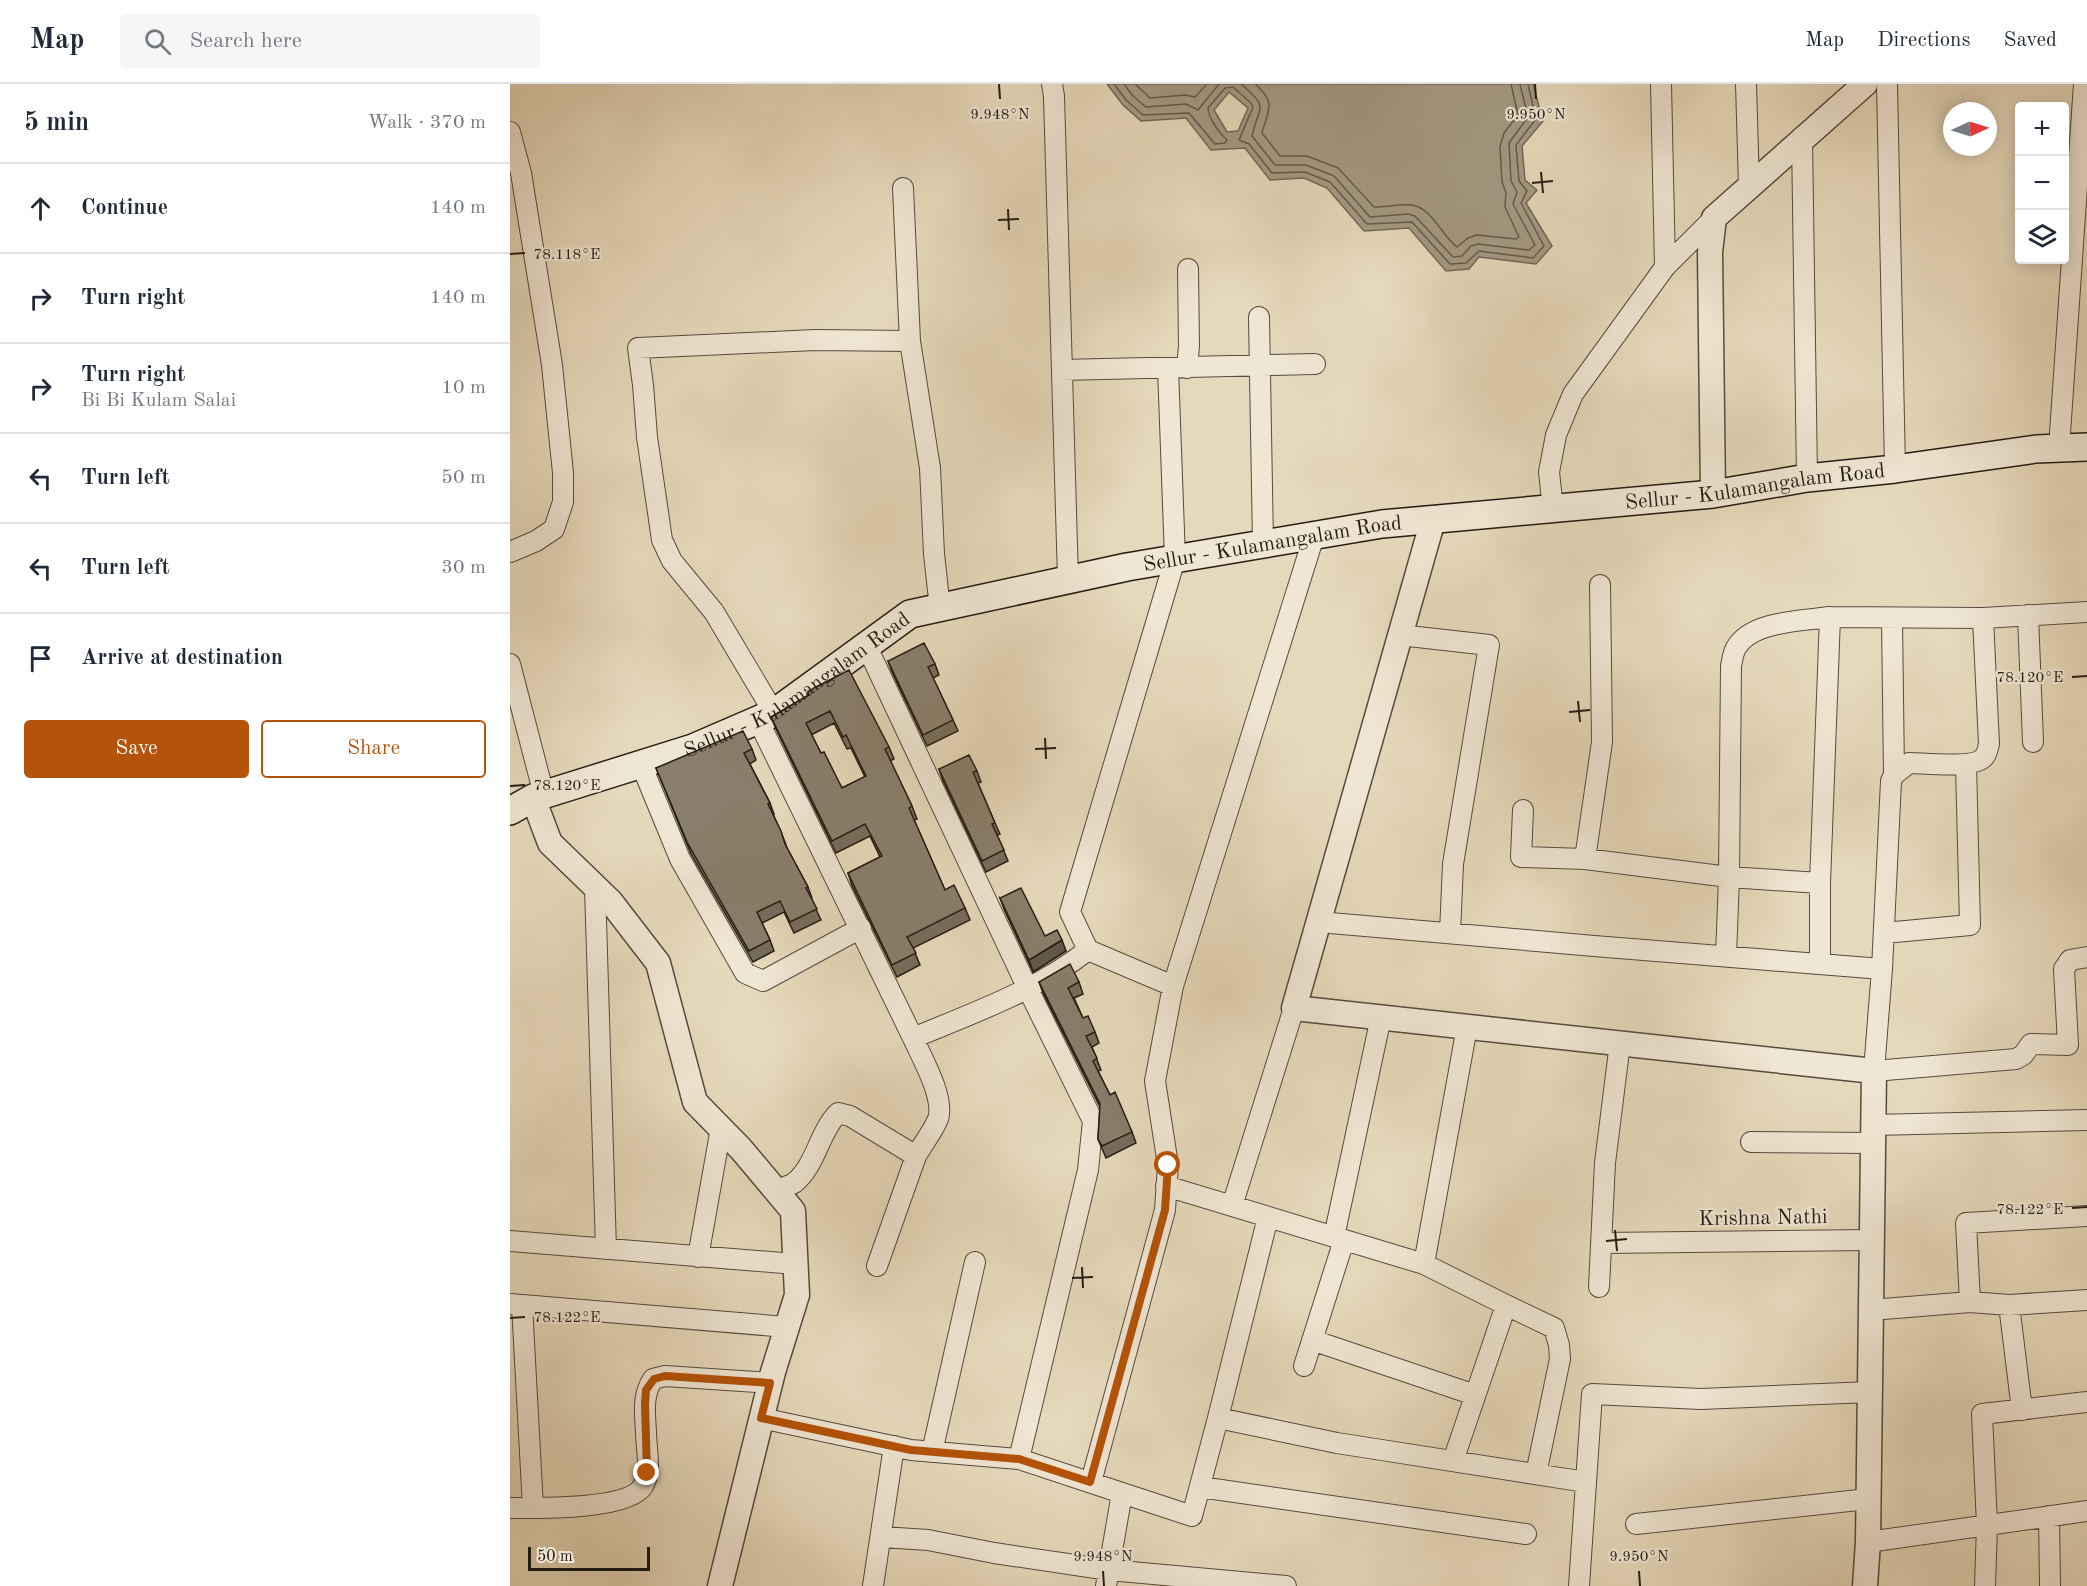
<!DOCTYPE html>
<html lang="en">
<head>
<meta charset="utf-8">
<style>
  :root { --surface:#fff; --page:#f6f6f7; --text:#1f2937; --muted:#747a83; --line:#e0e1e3; --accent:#b45309 }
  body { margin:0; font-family:"Old Standard TT",serif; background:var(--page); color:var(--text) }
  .controls { position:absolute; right:18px; top:18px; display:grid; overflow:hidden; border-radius:6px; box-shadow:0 3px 15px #0003 }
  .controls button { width:54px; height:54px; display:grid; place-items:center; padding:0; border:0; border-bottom:2px solid var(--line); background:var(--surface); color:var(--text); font:30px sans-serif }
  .compass { position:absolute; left:1433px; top:18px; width:54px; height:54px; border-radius:50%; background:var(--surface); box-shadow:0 3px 15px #0003; rotate:86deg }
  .scale { position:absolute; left:18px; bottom:15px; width:122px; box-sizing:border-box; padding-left:6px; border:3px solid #251c14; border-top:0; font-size:16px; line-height:21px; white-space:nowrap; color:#251c14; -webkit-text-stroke:4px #efe6d3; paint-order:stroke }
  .stop { position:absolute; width:18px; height:18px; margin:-14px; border:4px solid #b45309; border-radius:50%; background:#fff }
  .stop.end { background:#b45309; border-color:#fff; box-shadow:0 2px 6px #0008 }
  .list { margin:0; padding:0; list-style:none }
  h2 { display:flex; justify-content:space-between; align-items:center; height:78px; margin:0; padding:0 24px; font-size:26px }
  h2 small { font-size:20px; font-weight:400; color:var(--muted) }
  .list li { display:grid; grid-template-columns:39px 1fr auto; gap:18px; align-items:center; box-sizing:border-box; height:90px; padding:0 24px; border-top:2px solid var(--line) }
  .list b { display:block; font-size:22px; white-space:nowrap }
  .list p { margin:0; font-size:20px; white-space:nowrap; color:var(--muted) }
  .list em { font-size:20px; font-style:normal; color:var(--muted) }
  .actions { display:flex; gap:12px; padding:18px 24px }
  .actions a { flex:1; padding:14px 0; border:2px solid var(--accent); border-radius:6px; text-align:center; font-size:21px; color:var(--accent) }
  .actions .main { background:var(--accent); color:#fff }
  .icon { flex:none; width:33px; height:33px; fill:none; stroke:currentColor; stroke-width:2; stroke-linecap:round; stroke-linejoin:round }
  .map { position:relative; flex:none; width:1577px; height:1502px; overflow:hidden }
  header { display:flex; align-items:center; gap:36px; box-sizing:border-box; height:84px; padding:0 30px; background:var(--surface); border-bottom:2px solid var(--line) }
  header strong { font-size:28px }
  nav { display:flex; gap:33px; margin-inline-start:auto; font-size:21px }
  .search { width:420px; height:54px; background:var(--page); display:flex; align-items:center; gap:15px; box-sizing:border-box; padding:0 21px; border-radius:6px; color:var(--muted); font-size:22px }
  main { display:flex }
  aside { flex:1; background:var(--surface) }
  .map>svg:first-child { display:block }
  .water { fill:#a49982; stroke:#716756; stroke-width:1.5; fill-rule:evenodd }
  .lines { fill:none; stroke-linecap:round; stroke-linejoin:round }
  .shore { stroke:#645a4b; stroke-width:1.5 }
  .minor-casing { stroke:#554b3e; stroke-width:22 }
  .tertiary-casing { stroke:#554b3e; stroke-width:27 }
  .secondary-casing { stroke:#251c14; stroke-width:30 }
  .minor { stroke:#efe6d3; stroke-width:20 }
  .tertiary { stroke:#efe6d3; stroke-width:24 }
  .secondary { stroke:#efe6d3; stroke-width:27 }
  .wall { fill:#766c5c; stroke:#251c14; stroke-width:1.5; fill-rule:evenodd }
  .shaded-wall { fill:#60584b; stroke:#251c14; stroke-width:1.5 }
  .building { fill:#897e6b; stroke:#251c14; stroke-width:1.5; fill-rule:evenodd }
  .route { stroke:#b45309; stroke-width:8 }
  .ticks { fill:none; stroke:#251c14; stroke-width:2 }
  .labels { text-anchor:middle; stroke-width:4.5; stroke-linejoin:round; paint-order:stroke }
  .street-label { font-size:21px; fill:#251c14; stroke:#efe6d3 }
  .ticks-label { font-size:15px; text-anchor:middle; fill:#251c14; stroke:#efe6d3; stroke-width:4.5; stroke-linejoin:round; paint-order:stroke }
</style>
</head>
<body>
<header>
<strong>Map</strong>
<div class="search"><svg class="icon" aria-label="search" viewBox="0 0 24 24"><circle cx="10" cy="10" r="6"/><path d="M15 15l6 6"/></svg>Search here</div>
<nav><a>Map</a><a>Directions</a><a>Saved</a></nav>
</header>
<main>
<aside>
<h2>5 min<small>Walk · 370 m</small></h2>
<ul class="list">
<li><svg class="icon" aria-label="ahead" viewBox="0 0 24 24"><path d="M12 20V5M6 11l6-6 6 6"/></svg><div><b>Continue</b></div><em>140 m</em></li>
<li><svg class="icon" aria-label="right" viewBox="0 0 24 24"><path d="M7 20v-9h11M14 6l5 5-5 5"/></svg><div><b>Turn right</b></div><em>140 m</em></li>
<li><svg class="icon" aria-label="right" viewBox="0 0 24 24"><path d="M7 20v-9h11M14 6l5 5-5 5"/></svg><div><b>Turn right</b><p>Bi Bi Kulam Salai</p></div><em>10 m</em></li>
<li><svg class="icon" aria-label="left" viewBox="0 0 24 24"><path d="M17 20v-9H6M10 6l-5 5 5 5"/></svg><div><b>Turn left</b></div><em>50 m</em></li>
<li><svg class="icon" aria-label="left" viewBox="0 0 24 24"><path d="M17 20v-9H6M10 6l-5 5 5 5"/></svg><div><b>Turn left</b></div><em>30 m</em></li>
<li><svg class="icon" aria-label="arrive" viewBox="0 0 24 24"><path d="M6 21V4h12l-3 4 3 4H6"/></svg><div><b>Arrive at destination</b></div></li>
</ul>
<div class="actions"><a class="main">Save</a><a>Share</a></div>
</aside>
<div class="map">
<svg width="1577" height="1502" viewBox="0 0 1577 1502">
  <rect width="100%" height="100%" fill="#e6d9bb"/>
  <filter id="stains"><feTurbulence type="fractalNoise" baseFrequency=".00333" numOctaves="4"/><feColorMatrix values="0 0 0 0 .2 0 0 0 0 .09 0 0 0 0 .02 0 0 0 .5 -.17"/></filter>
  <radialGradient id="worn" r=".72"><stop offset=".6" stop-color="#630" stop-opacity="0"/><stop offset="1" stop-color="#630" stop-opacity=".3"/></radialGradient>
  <path class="water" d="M 597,0 L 1023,0 L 1033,37 L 1012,62 L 1015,96 L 1027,106 L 1016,119 L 1042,162 L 1026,180 L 969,173 L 959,185 L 936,187 L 899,144 L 854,147 L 817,104 L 794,94 L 760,96 L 735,64 L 701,66 L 676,34 L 631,37 L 613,21 ZM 719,8 L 738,24 L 728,47 L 717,48 L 704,26 Z"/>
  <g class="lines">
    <path class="shore" d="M 604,0 L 617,17 L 633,31 L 679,29 L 705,60 L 715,59 L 717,56 C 709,49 699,35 698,24 L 715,4 L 723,3 L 741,19 L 743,23 L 729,56 L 739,60 L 762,89 L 795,88 L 820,98 L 857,140 L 902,138 L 940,180 L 956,179 L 969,167 L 1023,174 L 1034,162 L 1011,119 L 1017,107 L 1009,97 L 1006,61 L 1026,35 L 1018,0
      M 614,0 L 623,12 L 636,23 L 676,20 L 688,26 L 709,0
      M 625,0 L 640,14 L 675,11 L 685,13 L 697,0
      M 731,0 C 760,25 749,20 742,52 L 765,81 L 796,81 L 824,92 L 860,133 L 898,130 L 905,132 L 943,173 L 952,172 L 961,162 L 968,160 L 1019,166 L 1025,161 L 1003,120 L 1007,108 L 1001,97 L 999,59 L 1018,33 L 1010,0
      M 745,0 C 767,19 758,26 752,49 L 770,72 L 797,72 L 828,84 L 864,123 C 876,123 890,120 902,121 C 922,124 932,152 947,163 L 958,154 L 967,151 L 1006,155 L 1009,153 L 995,123 L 996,109 L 992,98 L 990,63 L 994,49 L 1008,31 L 1001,0"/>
    <g class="minor-casing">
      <path id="minor" d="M 542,0 L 544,12 L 558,496
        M 1151,0 L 1155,183 L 1204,134
        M 1236,0 L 1239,102
        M 1377,0 L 1385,385
        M 0,48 L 11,89 L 42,281 L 53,389 L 53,418 L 44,445 L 26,457 L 0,468
        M 1292,53 L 1297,394
        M 393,104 L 400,257
        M 749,233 L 753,460
        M 658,284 L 665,475 L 560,828 L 578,866 L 663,902
        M 677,284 L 679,262 L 678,185
        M 552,286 L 805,280
        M 1549,364 L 1574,0
        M 1043,425 L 1039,388 L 1046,351 L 1063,310 L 1155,183
        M 1090,501 L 1092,658 L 1075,775 L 1219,793 L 1310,799
        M 1577,528 L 1473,534 L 1479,660 C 1478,664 1477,670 1474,673 C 1465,685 1414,679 1399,679 L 1384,691 L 1381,697 L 1372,885 L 1364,987 L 1506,975 L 1513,971 L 1521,960 L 1558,961 L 1554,885 L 1560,876 L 1577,873
        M 1518,531 L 1523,658
        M 1382,534 L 1384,691
        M 890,551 L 979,561 L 943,780 L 940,849
        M 0,580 L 34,711
        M 264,629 L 204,528 L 162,477 L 152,456 L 137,353 L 133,301 L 128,264 L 305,256 L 400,257 L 420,384 L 424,470 L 430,524
        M 248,636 L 403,954 C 412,974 435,1014 428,1035 C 423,1047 413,1060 406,1072 L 340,1032 L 328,1029 C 309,1048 306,1082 284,1099 C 279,1102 272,1104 266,1107
        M 131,680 L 170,775 L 235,889 L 253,897 L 351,844
        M 1013,726 L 1011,773 L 1075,775
        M 85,803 L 96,1165
        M 809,838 L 1084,862 L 1372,885
        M 1374,849 L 1460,841 L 1456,680
        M 1216,872 L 1219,793 L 1221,582 C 1222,577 1223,569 1226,564 C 1241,537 1292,537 1320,533
        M 1310,880 L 1310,799 L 1320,533 L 1473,534
        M 403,954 C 463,929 526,907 578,866
        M 1363,1041 L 1577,1036
        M 1241,1058 L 1363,1059
        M 656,1102 L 914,1180 L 957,943
        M 722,1122 L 784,924
        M 758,1133 L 708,1334 L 827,1359 L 1076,1398
        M 824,1153 L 871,933
        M 0,1157 L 285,1180
        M 1091,1159 L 1360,1156
        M 188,1173 L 211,1044
        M 914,1180 L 996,1221
        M 367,1182 L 406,1072
        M 1089,1203 L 1095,1079 L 1110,959
        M 1460,1218 L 1499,1221 L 1577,1216
        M 0,1220 L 277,1243
        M 12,1221 L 23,1424
        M 1499,1221 L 1512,1326
        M 1361,1226 L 1460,1218 L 1456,1139 L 1577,1132
        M 802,1256 L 965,1311
        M 794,1282 L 834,1156
        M 251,1334 L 401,1366 L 509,1375 L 578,1086 L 583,1037 L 518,905 L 357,563
        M 422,1368 L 465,1178
        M 509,1375 L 612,1409 L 596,1502
        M 943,1377 L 996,1221 L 1044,1244 L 1049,1261 L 1050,1275 L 1026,1390
        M 581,1398 L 655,1126 L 658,1081 L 645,997 L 663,902 L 804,452
        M 690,1403 L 1016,1450
        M 612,1409 L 682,1432 L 708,1334
        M 0,1424 C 26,1424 119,1426 133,1402 C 142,1388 136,1364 136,1348 C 135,1329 132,1312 143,1295 L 155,1292 L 260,1299
        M 1539,1432 L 1540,1502
        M 1126,1440 L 1358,1415
        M 372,1453 L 418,1456 L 484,1469 L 599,1486 L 776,1502
        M 1358,1458 L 1577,1427
        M 363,1502 L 384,1362
        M 1069,1502 L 1082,1310 L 1191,1315 L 1360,1308
        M 1475,1502 L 1477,1441 L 1472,1330 L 1577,1318"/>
    </g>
    <g class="tertiary-casing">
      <path id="tertiary" d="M 1203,410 L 1200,168 L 1204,134 L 1355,0
        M 923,436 L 784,924 L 1364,987 L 1358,1458 L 1355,1502
        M 23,714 L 40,759 L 101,818 L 148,879 L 185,1018 L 231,1065 L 283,1127 L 287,1211 L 263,1288 L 210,1502"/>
    </g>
    <g class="secondary-casing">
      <g id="secondary">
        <path id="s1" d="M 0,727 L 23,714 L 183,664 L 264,629 L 400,530 L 617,483 L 872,440 L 1203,410 L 1297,394 L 1385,385 L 1526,365 L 1577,363"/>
      </g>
    </g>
    <use href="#minor" class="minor"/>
    <use href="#tertiary" class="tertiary"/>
    <use href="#secondary" class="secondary"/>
  </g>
  <path class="wall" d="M 378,577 L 425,580 L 429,591 L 423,594 L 443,636 L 448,647 L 417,662 L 382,588 Z
    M 299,611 L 379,663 L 384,675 L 380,677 L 402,722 L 407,735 L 404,736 L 435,806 L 455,824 L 460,836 L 403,864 L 410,881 L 387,893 L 342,802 L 338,789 L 370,773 L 360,752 L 326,769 L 266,645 L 261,633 ZM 324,639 L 337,665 L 341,664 L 355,693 L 332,704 L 311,669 L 301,651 Z
    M 242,665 L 246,676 L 240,680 L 260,719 L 264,730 L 263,730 L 275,758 L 277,764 L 298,803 L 302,814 L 301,815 L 311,836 L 284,849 L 274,828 L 252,839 L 260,856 L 264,867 L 243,878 L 181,770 L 146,684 Z
    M 429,685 L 467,687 L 471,698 L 468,699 L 485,739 L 490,750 L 487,751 L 498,777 L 476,788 L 433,697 Z
    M 490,814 L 535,852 L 556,867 L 523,888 L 494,825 Z
    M 529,898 L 569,898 L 573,910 L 564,914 L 573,934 L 585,948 L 589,959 L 582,963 L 591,986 L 588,987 L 600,1011 L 622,1048 L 626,1059 L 596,1074 L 588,1055 L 590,1023 L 533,909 Z"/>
  <path class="shaded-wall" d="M 552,856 L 556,867 L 523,888 L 519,876 Z"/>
  <path class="building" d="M 414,559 L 425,580 L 418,583 L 443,636 L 413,651 L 378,577 Z
    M 339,586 L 379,663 L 375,665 L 402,722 L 399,724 L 435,806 L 444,801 L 455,824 L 397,853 L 406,869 L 382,881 L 338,789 L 372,772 L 355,740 L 322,757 L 261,633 L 299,611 L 298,608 L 304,604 ZM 320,627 L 333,653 L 336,651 L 356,692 L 332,704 L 314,668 L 311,669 L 296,639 Z
    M 233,647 L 242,665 L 234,669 L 260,719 L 258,720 L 271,747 L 275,760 L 298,803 L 296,804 L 307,825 L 280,838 L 270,817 L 247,828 L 260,856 L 239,867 L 177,758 L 146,684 Z
    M 459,671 L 467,687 L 463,688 L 485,739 L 482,740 L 494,766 L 472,777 L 429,685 Z
    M 511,804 L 535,852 L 547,846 L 552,856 L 519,876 L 490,814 Z
    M 560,880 L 569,898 L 558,904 L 573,934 L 578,932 L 585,948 L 576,952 L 587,974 L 583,977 L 600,1011 L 605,1008 L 622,1048 L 592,1062 L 588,1055 L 590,1020 L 529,898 Z"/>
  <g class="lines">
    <path class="route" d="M 137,1389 L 135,1320 L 136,1306 L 144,1295 L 155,1292 L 260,1299 L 251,1334 L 401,1366 L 509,1375 L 580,1398 L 655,1126 L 658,1081"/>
  </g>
  <path class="ticks" d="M 489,0 L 490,15M 1025,0 L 1026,15M 1031,88 L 1033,109M 1022,99 L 1043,97M 498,125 L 499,146M 488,136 L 509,135M 0,170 L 15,169M 1562,593 L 1577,592M 1068,617 L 1070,638M 1059,628 L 1080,626M 535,654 L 536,675M 525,665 L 546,664M 0,702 L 15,701M 1562,1124 L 1577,1123M 1105,1146 L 1107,1167M 1096,1157 L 1117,1155M 572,1183 L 573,1204M 562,1194 L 583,1193M 0,1234 L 15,1233M 593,1487 L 594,1502M 1129,1487 L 1130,1502"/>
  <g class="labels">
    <g class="street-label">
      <text dy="7" stroke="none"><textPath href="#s1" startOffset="1306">Sellur - Kulamangalam Road</textPath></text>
      <text dy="7" stroke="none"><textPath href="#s1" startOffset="820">Sellur - Kulamangalam Road</textPath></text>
      <text dy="7" stroke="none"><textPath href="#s1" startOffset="316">Sellur - Kulamangalam Road</textPath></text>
      <text transform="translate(1253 1133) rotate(-1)" y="7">Krishna Nathi</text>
    </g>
  </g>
  <g class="ticks-label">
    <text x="490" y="35">9.948°N</text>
    <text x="1026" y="35">9.950°N</text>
    <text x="57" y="175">78.118°E</text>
    <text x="1520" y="598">78.120°E</text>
    <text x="57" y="706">78.120°E</text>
    <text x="1520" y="1130">78.122°E</text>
    <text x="57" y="1238">78.122°E</text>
    <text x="593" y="1477">9.948°N</text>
    <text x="1129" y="1477">9.950°N</text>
  </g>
  <rect width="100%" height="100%" filter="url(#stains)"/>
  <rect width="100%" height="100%" fill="url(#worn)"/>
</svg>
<div class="controls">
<button>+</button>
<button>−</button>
<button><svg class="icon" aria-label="layers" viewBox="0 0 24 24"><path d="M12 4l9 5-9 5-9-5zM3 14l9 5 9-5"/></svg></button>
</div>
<svg class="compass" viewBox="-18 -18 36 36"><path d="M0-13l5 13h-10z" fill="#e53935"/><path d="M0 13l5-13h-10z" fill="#747a83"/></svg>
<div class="scale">50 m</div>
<div class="stop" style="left:658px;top:1081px"></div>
<div class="stop end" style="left:137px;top:1389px"></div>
</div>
</main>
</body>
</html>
